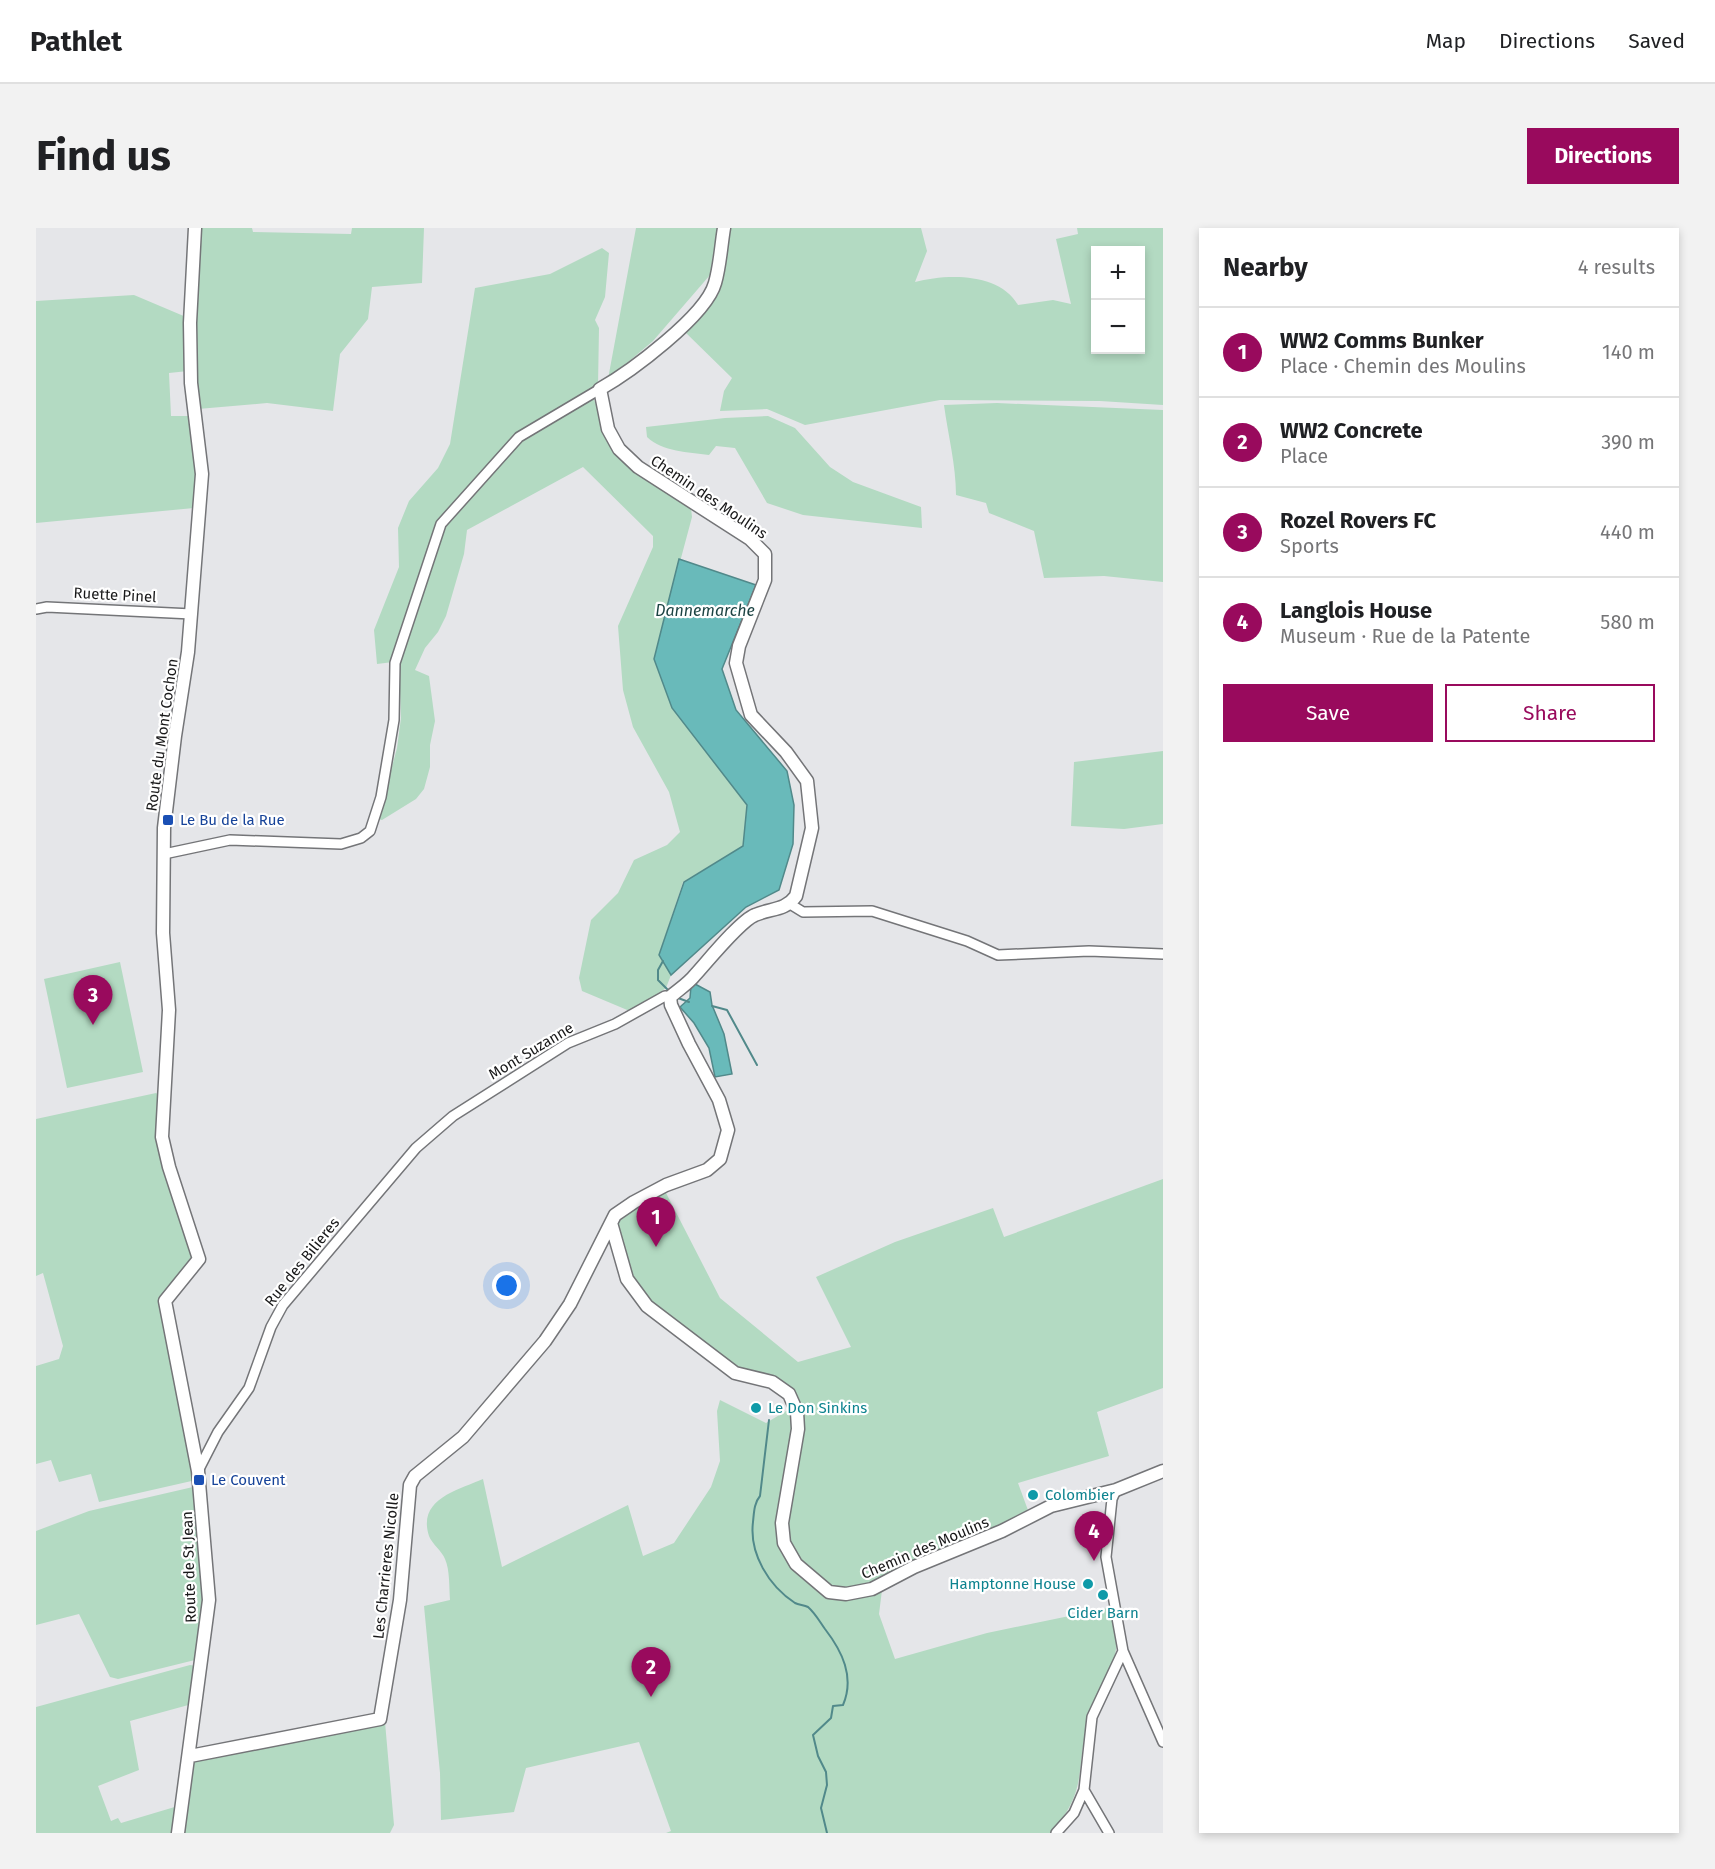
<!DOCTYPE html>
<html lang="en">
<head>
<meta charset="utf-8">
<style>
  :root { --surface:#fff; --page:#f2f2f2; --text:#202124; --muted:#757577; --line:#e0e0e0; --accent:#990a5d }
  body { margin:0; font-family:"Fira Sans",sans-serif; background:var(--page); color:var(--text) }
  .controls { position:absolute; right:18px; top:18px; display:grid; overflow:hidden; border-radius:0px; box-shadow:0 3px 9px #0003 }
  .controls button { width:54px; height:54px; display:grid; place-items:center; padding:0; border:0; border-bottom:2px solid var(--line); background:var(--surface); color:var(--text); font:30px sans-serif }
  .you { position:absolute; left:471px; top:1058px; width:21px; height:21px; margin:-15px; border:4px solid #fff; border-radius:50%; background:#1a73e8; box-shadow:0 0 0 9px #1a73e833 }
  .badge { display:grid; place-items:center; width:39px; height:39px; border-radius:50%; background:var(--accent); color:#fff; font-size:20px; font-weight:700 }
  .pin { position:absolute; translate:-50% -50px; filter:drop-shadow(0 2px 3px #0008) }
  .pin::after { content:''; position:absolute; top:32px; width:21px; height:18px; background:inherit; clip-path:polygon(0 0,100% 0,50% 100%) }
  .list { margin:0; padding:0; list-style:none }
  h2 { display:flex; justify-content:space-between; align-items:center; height:78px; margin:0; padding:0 24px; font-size:26px }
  h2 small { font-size:20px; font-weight:400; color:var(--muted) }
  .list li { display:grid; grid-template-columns:39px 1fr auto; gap:18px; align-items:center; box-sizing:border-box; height:90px; padding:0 24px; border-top:2px solid var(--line) }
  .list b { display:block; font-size:22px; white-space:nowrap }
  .list p { margin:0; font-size:20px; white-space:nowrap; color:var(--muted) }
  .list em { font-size:20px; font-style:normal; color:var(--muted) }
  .actions { display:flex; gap:12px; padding:18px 24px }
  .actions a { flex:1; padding:14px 0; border:2px solid var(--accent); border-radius:0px; text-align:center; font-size:21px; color:var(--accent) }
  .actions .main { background:var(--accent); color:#fff }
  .map { position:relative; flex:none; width:1127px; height:1605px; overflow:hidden; border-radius:0px }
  header { display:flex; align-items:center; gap:36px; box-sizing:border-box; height:84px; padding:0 30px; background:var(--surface); border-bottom:2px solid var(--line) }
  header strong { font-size:28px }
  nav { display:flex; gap:33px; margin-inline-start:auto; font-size:21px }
  .intro { display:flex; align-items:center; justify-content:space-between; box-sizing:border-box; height:144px; padding:0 36px }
  h1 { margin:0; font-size:42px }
  .button { padding:15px 27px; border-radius:0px; background:var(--accent); color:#fff; font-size:21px; font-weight:700 }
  main { display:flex; gap:36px; padding:0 36px }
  aside { flex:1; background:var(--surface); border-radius:0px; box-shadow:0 3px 9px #0003 }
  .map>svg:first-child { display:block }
  .green { fill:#b3dac2; fill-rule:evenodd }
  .water { fill:#69baba; stroke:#51898a; stroke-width:1.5 }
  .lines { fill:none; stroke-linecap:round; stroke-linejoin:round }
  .stream { stroke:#51898a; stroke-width:2 }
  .street-casing { stroke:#747578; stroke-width:12 }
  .secondary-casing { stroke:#747578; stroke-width:15 }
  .street { stroke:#fff; stroke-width:9 }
  .secondary { stroke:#fff; stroke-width:12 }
  .transit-dot { fill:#1a4fb4; stroke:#fff; stroke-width:2 }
  .culture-dot { fill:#0f9aa8; stroke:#fff; stroke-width:2 }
  .labels { text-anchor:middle; stroke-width:4.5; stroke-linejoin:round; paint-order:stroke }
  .street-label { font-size:15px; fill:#181819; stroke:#fff }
  .transit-label { font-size:15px; fill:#164399; stroke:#fff; text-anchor:start }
  .culture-label { font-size:15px; fill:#0d838f; stroke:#fff; text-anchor:start }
  .water-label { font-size:16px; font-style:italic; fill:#1c4343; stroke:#fff }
</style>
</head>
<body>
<header>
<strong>Pathlet</strong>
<nav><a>Map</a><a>Directions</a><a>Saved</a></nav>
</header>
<div class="intro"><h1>Find us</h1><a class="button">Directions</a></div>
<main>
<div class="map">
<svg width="1127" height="1605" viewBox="0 0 1127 1605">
  <rect width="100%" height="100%" fill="#e5e6e9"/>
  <path class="green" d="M 164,0 L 216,0 L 217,4 L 315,6 L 316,0 L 388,0 L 386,55 L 336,59 L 332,91 L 304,126 L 297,183 L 231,175 L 162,181 C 155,121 160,61 164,0 Z
    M 600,0 L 885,0 L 891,23 L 879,54 C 910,46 963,44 982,77 L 1017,72 L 1035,76 L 1020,11 L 1042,6 L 1041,0 L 1127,0 L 1127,177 L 1064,173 L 904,172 L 769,197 L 731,181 L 684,183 L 688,163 L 696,150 L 648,103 L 682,67 L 691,30 L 677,27 L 674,47 L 617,113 L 572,151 ZM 1060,22 L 1104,22 L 1104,122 L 1060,122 Z
    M 566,20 L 573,25 L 569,69 L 559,92 L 563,100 L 562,158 L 481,208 L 403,294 L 357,434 L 341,436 L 338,402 L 363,339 L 362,300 L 373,273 L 402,240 L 414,216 L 439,60 L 514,46 Z
    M 98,67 L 150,89 L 152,143 L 133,145 L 135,188 L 157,188 L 162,239 L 158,280 L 0,295 L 0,73 Z
    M 554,171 L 558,172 C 563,182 564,193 569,203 C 586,240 622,259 655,280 L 656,289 L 618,431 L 636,480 L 711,577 L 707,618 L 647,654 L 623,727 L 635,747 L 630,760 L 596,784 L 546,763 L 543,750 L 555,692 L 582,665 L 598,632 L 631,617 L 644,604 L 633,564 L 597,499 L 587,462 L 582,398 L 617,319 L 617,308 L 547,239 L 431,302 L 428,326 L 410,388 L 402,404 L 389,420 L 379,442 L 393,448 L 399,493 L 394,517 L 394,539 L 388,561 L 380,571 L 346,592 L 342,591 L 361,520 L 365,490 L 363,436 L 407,298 L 485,212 Z
    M 961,175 L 1127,182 L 1127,354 L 1068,348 L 1008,350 L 998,303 L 953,285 L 950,275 L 920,267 C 920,237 912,207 908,177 Z
    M 732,188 L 759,200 L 794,239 L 817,254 L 885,279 L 886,300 L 767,287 L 731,275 L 699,220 L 680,218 L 673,227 C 652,224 627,224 611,209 L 610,199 L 689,190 Z
    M 1127,523 L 1127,596 L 1088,601 L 1035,598 L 1038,534 Z
    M 84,734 L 107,844 L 31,860 L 8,751 Z
    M 120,865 L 123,867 L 157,1031 L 127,1069 L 160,1252 L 63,1274 L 55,1246 L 23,1254 L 15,1232 L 0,1236 L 0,1138 L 23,1131 L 27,1118 L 7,1045 L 0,1048 L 0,891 Z
    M 1127,951 L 1127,1160 L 1061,1184 L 1073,1228 L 982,1255 L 993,1285 L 832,1358 C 824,1359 813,1363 804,1361 C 774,1356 754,1326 750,1298 L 760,1169 L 703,1143 L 614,1075 L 594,1047 L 579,996 L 581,989 L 628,961 L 684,1070 L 762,1134 L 815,1119 L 780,1049 L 859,1014 L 957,980 L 968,1009 Z
    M 684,1172 L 730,1195 L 755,1180 C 761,1223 738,1264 740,1307 C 741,1324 757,1343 769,1353 C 800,1379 810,1371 846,1362 L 843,1386 L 859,1431 L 951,1405 L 1077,1379 C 1078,1392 1082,1408 1080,1421 C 1077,1447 1058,1468 1052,1493 C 1039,1542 1053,1561 1015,1605 L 630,1605 L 635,1603 L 603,1514 L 490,1540 L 478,1584 L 405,1592 L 404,1545 L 388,1378 L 414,1372 C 413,1360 414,1342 409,1331 C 406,1323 396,1316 393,1308 C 381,1271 422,1262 447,1251 L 466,1339 L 592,1277 L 607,1328 L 638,1315 L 675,1259 L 684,1233 L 681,1183 Z
    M 157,1259 L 161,1261 L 168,1396 L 163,1431 L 82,1451 L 74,1449 L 43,1386 L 0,1397 L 0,1303 L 53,1283 Z
    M 154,1437 L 161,1438 L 156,1476 L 94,1493 L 103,1542 L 62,1558 L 75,1593 L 82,1590 L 85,1595 L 142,1578 L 138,1605 L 0,1605 L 0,1479 Z
    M 349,1494 L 358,1597 L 354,1605 L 145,1605 L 158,1530 Z"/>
  <path class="water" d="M 643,331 L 720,357 L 686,441 L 700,482 L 751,543 L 758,577 L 757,616 L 743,662 L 710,679 L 635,747 L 623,727 L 648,654 L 707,618 L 711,577 L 636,480 L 618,431 Z
    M 659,756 L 674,764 L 676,777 L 688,806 L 696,846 L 679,849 L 673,820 L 658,795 L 644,779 L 654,770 L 655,758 Z"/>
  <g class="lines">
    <path class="stream" d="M 627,733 L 622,742 L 622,752 L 632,762
      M 642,770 L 653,774
      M 676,778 L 691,782 L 721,837
      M 733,1192 L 724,1268 C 718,1275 718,1285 717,1294 C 713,1326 733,1358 759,1375 C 763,1377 768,1377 772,1379 C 779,1385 784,1394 789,1401 C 806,1423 819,1449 807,1477 L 797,1478 L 795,1490 L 777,1507 L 782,1528 L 790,1544 L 791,1557 L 785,1580 L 791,1605"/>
    <g class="street-casing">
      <path id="street" d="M 0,381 L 11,379 L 156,386
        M 128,626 L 194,612 L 305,616 L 325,610 L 334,603 L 345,569 L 358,492 L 359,435 L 405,296 L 483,209 L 564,161
        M 754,676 L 767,684 L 836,683 L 931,713 L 962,727 L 1053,723 L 1127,726
        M 162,1243 L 182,1204 L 213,1160 L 235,1099 L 247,1077 L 380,920 L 417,888 L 532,815 L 579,796 L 629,768 L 634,769
        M 1080,1262 L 1076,1271 L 1070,1329 L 1087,1423 L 1127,1514
        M 1048,1562 L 1073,1605
        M 1020,1605 L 1038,1585 L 1048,1562 L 1056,1489 L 1087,1423"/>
    </g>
    <g class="secondary-casing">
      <path id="secondary" d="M 575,995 L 591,1051 L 611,1078 L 699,1145 L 736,1154 L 753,1166 L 761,1184 L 762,1201 L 746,1295 L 748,1315 L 760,1336 L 793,1364 L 810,1366 L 836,1361 L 878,1339 L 966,1303 L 1015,1278 L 1080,1262 L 1127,1243
        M 154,1528 L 344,1491 L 364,1372 L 374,1257 L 379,1248 L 427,1209 L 509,1113 L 534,1076 L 579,987 L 598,974 L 630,957 L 671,942 L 684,931 L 692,902 L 683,872 L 653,816 L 635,777 L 634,769 C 642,762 653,755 659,747 C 671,734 704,693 719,687 C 735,680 749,683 760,668 L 776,600 L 771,553 L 750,524 L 715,487 L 700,435 L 703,418 L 729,352 L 729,326 L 714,311 L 602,239 L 583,221 L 572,201 L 564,161 C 594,144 670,88 679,55 C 684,38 685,18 688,0
        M 142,1605 L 173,1372 L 162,1243 L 129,1073 L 163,1031 L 133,939 L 126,909 L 133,782 L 127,705 L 128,600 L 139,508 L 152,424 L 166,246 L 155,155 L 154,95 L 159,0"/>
    </g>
    <use href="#street" class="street"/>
    <use href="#secondary" class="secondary"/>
  </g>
  <g class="transit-dot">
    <rect x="126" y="586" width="12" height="12" rx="3"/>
    <rect x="157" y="1246" width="12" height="12" rx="3"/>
  </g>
  <g class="culture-dot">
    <circle cx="720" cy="1180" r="6"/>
    <circle cx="997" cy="1267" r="6"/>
    <circle cx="1052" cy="1356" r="6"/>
    <circle cx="1067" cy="1367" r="6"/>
  </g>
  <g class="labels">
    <g class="street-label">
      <text transform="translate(673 269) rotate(34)" y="5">Chemin des Moulins</text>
      <text transform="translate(79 367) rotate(3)" y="5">Ruette Pinel</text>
      <text transform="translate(126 507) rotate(-82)" y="5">Route du Mont Cochon</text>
      <text transform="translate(495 823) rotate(-31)" y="5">Mont Suzanne</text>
      <text transform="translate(266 1034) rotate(-51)" y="5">Rue des Bilieres</text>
      <text transform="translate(889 1320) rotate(-23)" y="5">Chemin des Moulins</text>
      <text transform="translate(350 1338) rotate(-84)" y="5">Les Charrieres Nicolle</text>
      <text transform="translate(153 1339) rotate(-92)" y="5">Route de St Jean</text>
    </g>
    <g class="transit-label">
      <text x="144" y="597">Le Bu de la Rue</text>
      <text x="175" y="1257">Le Couvent</text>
    </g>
    <g class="culture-label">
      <text x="732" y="1185">Le Don Sinkins</text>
      <text x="1009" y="1272">Colombier</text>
      <text x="1040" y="1361" text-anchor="end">Hamptonne House</text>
      <text x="1067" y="1390" text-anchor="middle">Cider Barn</text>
    </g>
    <g class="water-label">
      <text x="669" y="388">Dannemarche</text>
    </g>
  </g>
</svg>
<div class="controls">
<button>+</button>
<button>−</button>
</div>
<div class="you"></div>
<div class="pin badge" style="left:620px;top:1019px">1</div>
<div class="pin badge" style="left:615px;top:1469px">2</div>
<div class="pin badge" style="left:57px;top:797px">3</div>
<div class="pin badge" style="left:1058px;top:1333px">4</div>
</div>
<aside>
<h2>Nearby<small>4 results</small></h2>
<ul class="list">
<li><span class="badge">1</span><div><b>WW2 Comms Bunker</b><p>Place · Chemin des Moulins</p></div><em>140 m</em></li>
<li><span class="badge">2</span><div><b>WW2 Concrete</b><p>Place</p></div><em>390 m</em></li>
<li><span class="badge">3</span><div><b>Rozel Rovers FC</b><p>Sports</p></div><em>440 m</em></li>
<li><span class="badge">4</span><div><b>Langlois House</b><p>Museum · Rue de la Patente</p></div><em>580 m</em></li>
</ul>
<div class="actions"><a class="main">Save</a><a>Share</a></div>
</aside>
</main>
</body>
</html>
